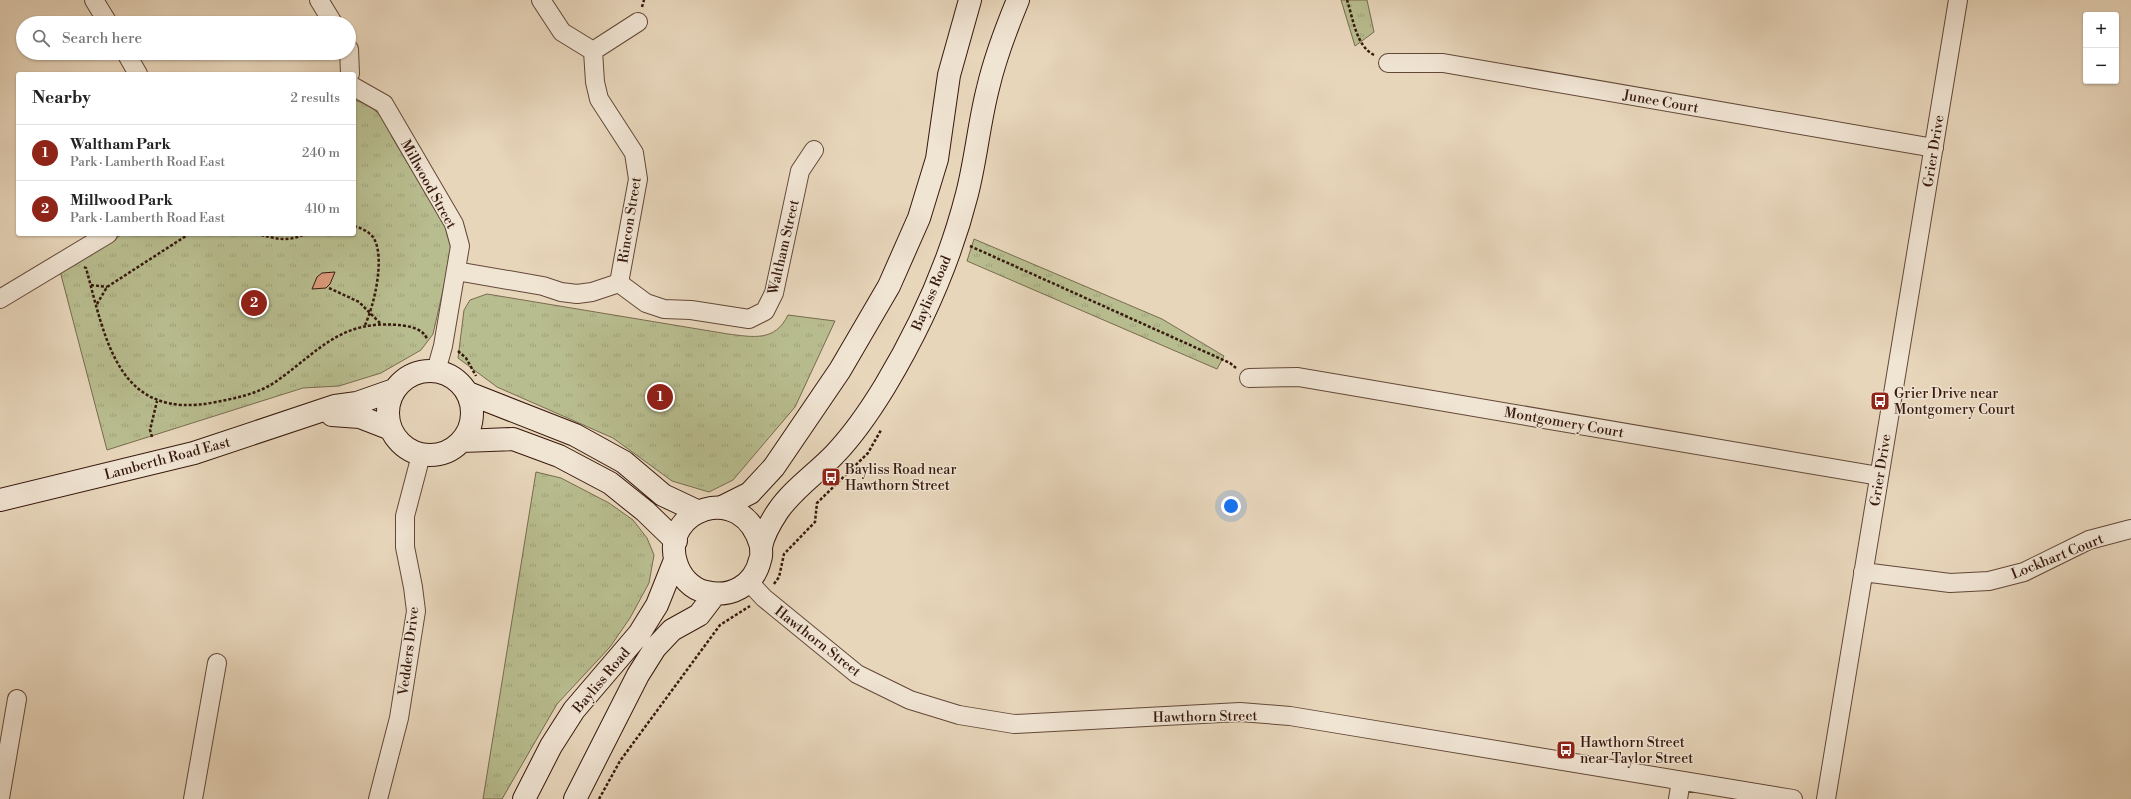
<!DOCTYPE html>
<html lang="en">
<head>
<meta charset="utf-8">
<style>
  :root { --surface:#fff; --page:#f2f2f2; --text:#222; --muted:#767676; --line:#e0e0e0; --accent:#8f2418 }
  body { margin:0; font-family:"Libre Bodoni",serif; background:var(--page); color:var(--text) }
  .controls { position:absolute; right:12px; top:12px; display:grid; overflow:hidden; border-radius:4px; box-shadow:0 1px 3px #0004 }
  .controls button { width:36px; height:36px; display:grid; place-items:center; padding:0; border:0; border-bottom:1px solid var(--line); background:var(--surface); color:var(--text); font:20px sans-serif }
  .you { position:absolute; left:1231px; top:506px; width:14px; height:14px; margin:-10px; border:3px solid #fff; border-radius:50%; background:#1a73e8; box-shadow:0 0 0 6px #1a73e833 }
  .badge { display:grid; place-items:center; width:26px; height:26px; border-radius:50%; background:var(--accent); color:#fff; font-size:13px; font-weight:700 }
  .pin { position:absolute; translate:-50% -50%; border:2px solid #fff; box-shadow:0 1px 4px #0006 }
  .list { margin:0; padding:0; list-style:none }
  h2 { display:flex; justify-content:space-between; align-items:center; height:52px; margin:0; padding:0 16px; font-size:17px }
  h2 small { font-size:13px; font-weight:400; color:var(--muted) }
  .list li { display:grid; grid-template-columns:26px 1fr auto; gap:12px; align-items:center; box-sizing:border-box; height:56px; padding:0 16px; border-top:1px solid var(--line) }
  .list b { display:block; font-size:15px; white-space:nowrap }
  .list p { margin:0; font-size:13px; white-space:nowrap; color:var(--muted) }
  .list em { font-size:13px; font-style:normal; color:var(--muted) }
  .icon { flex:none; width:22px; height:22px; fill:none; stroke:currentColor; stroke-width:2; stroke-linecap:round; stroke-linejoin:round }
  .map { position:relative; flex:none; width:2131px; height:799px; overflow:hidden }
  .search { position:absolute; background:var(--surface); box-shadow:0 1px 3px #0004; left:16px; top:16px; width:340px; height:44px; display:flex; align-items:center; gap:10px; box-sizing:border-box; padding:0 14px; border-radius:22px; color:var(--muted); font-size:15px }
  .panel { position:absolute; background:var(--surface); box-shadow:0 1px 3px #0004; left:16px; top:72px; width:340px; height:164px; border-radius:4px }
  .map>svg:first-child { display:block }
  .grass { fill:url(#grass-tufts); stroke:#786b4e }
  .building { fill:#db9a7b; stroke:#37190d }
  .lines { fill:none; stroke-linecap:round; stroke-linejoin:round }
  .street-casing { stroke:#634838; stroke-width:20 }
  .secondary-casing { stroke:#37190d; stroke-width:24 }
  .path { stroke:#37190d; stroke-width:2.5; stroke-dasharray:3 2; stroke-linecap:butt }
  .street { stroke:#f0e4d3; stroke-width:18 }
  .secondary { stroke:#f0e4d3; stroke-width:22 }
  .labels { text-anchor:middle; stroke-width:3; stroke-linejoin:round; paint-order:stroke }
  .street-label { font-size:14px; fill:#37190d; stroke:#f0e4d3 }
  .poi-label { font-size:14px; fill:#37190d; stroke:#f0e4d3; text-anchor:start }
</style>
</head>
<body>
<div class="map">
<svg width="2131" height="799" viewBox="0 0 2131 799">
  <defs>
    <pattern id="grass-tufts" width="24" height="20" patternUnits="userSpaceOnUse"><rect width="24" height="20" fill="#b8bd8f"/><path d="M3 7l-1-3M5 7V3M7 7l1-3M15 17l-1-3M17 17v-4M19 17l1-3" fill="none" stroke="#9fa27a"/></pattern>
  </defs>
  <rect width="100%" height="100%" fill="#e8d6bb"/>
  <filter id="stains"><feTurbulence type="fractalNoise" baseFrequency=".005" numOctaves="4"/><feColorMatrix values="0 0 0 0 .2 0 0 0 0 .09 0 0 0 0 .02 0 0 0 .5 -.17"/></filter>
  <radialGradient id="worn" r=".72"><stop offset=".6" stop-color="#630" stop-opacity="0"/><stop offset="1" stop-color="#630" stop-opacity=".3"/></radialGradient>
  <path class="grass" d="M 1341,0 L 1367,0 L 1374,32 L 1355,46 Z
    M 354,100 C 373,105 387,118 392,137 L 448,231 L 451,243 L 451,255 L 433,334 L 421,350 L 381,373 L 339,386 L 303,388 L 107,450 L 60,271 L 123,234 L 354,234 Z
    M 974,239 L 1162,319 L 1224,356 L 1217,369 L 967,261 Z
    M 487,294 L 728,334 C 753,337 775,342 788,315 L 835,321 L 795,407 L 733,480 L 709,492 L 672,481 L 613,438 L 497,387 L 458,358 L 464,310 L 470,300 Z
    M 536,472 L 561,478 L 609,503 L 633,520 L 647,538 L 654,555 L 649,583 L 630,618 L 610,647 L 557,704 L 502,799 L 483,799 Z"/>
  <path class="building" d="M 335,272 L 330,284 L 326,288 L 312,289 L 317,277 L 322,273 Z"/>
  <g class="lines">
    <g class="street-casing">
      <path id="street" d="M 94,0 L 108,23
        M 319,0 L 333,23
        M 541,0 L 562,32 L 593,51 L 595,82 L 599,99 L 634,153 L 638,179 L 619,283
        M 349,49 L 350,74
        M 593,51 L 638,22
        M 126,53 L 138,74
        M 1388,63 L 1443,63 L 1934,148
        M 354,87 L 384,104 L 454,224 L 460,246 L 443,346 L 436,371
        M 456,271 L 543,286 L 561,292 L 577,294 L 592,292 L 619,283 L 646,303 L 664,309 L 691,310 L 749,319 L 765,311 L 774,293 L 800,171 L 814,150
        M 0,299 L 108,234
        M 1249,378 L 1298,377 L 1879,476
        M 1863,572 L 1950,583 L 1989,581 L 2024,572 L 2089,540 L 2131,529
        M 749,582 L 764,598 L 857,674 L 910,700 L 959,715 L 1014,724 L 1240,712 L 1290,716 L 1793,799
        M 0,798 L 17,699
        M 193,799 L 217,663
        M 378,799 L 399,718 L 416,611 L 413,587 L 405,547 L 405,516 L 421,455
        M 1678,799 L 1681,781
        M 1826,799 L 1958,0"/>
    </g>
    <g class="secondary-casing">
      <path id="secondary" d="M388 413a42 42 0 1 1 84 0a42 42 0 1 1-84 0Z
        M 468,393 L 575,435 L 624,462 L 663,495 L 699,512
        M 332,415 L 360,417 L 391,429
        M 462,441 L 513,439 L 559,456 L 610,483 L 645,511 L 676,541
        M 0,500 L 194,453 L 335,406 L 357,403 L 394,390
        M 722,507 L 750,493 L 774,467 L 840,370 L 889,286 L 919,218 L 937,159 L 949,75 L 970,0
        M 761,546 C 742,479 660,510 676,562 C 680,576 691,589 706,592 C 730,598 754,586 760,560 C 762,556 761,551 761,547 C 763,536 772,520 778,511 C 793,489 817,473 835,454 C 854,434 871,409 885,386 C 921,326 950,261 967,194 C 976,159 979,123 988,88 C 995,58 1006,29 1018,0
        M 524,799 L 551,746 L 574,710 L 639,634 L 657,605 L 675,560
        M 575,799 L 638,675 L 655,648 L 672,630 L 699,615 L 715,594"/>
    </g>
    <path class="path" d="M 1347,0 C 1353,18 1356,46 1374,55
      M 642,7 L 644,0
      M 354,226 C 361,228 368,231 373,237 C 386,256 374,306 365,325
      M 256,234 C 275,238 286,243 305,234
      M 970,246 L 1230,363 L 1236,368
      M 84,267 L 86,268 C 106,341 118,422 216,402 C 237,398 261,393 278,380 C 320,350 341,320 398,325 C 408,326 423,328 427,339
      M 91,285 L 107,287
      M 329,288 L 359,302 L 380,323
      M 97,304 L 107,287 L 189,234
      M 458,351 L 466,358 L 476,376
      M 152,437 L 150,430 L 157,401
      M 774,584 L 779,577 L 784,554 L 815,522 L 817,503 L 868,453 L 881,430
      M 599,799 L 620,761 L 720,625 L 750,606"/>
    <use href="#street" class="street"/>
    <use href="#secondary" class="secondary"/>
  </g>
  <defs>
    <g id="bus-square" transform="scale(1)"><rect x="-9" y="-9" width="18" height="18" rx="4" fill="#8f2418" stroke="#f0e4d3"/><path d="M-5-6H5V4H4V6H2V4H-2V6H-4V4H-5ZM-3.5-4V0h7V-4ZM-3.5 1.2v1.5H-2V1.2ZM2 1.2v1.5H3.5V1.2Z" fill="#fff"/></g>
  </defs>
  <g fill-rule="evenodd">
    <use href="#bus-square" x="1880" y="401"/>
    <use href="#bus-square" x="831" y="477"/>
    <use href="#bus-square" x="1566" y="750"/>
  </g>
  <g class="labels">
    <g class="street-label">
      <text transform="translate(1661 101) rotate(10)" y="5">Junee Court</text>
      <text transform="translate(1933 151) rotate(-81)" y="5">Grier Drive</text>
      <text transform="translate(429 184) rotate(61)" y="5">Millwood Street</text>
      <text transform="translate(629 220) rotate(-81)" y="5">Rincon Street</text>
      <text transform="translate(783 247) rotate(-77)" y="5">Waltham Street</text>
      <text transform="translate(931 293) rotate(-67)" y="5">Bayliss Road</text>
      <text transform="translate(1564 422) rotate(10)" y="5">Montgomery Court</text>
      <text transform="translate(167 458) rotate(-15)" y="5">Lamberth Road East</text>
      <text transform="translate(1880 470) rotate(-81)" y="5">Grier Drive</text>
      <text transform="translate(2057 556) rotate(-22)" y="5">Lockhart Court</text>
      <text transform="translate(818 641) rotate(38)" y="5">Hawthorn Street</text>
      <text transform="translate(408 651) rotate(-83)" y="5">Vedders Drive</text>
      <text transform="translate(601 680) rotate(-50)" y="5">Bayliss Road</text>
      <text transform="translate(1205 716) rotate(-1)" y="5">Hawthorn Street</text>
    </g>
    <g class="poi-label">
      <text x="1894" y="398">Grier Drive near<tspan x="1894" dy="16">Montgomery Court</tspan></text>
      <text x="845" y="474">Bayliss Road near<tspan x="845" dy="16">Hawthorn Street</tspan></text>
      <text x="1580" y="747">Hawthorn Street<tspan x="1580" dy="16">near Taylor Street</tspan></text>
    </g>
  </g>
  <rect width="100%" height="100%" filter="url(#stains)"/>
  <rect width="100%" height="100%" fill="url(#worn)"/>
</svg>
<div class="controls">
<button>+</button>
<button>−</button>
</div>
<div class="you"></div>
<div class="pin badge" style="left:660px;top:397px">1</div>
<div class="pin badge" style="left:254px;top:303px">2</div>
<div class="search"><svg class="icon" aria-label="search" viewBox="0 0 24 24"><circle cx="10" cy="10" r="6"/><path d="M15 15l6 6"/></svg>Search here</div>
<section class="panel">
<h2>Nearby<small>2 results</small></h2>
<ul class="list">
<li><span class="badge">1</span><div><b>Waltham Park</b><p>Park · Lamberth Road East</p></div><em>240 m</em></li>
<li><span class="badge">2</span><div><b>Millwood Park</b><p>Park · Lamberth Road East</p></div><em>410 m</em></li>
</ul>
</section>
</div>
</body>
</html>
